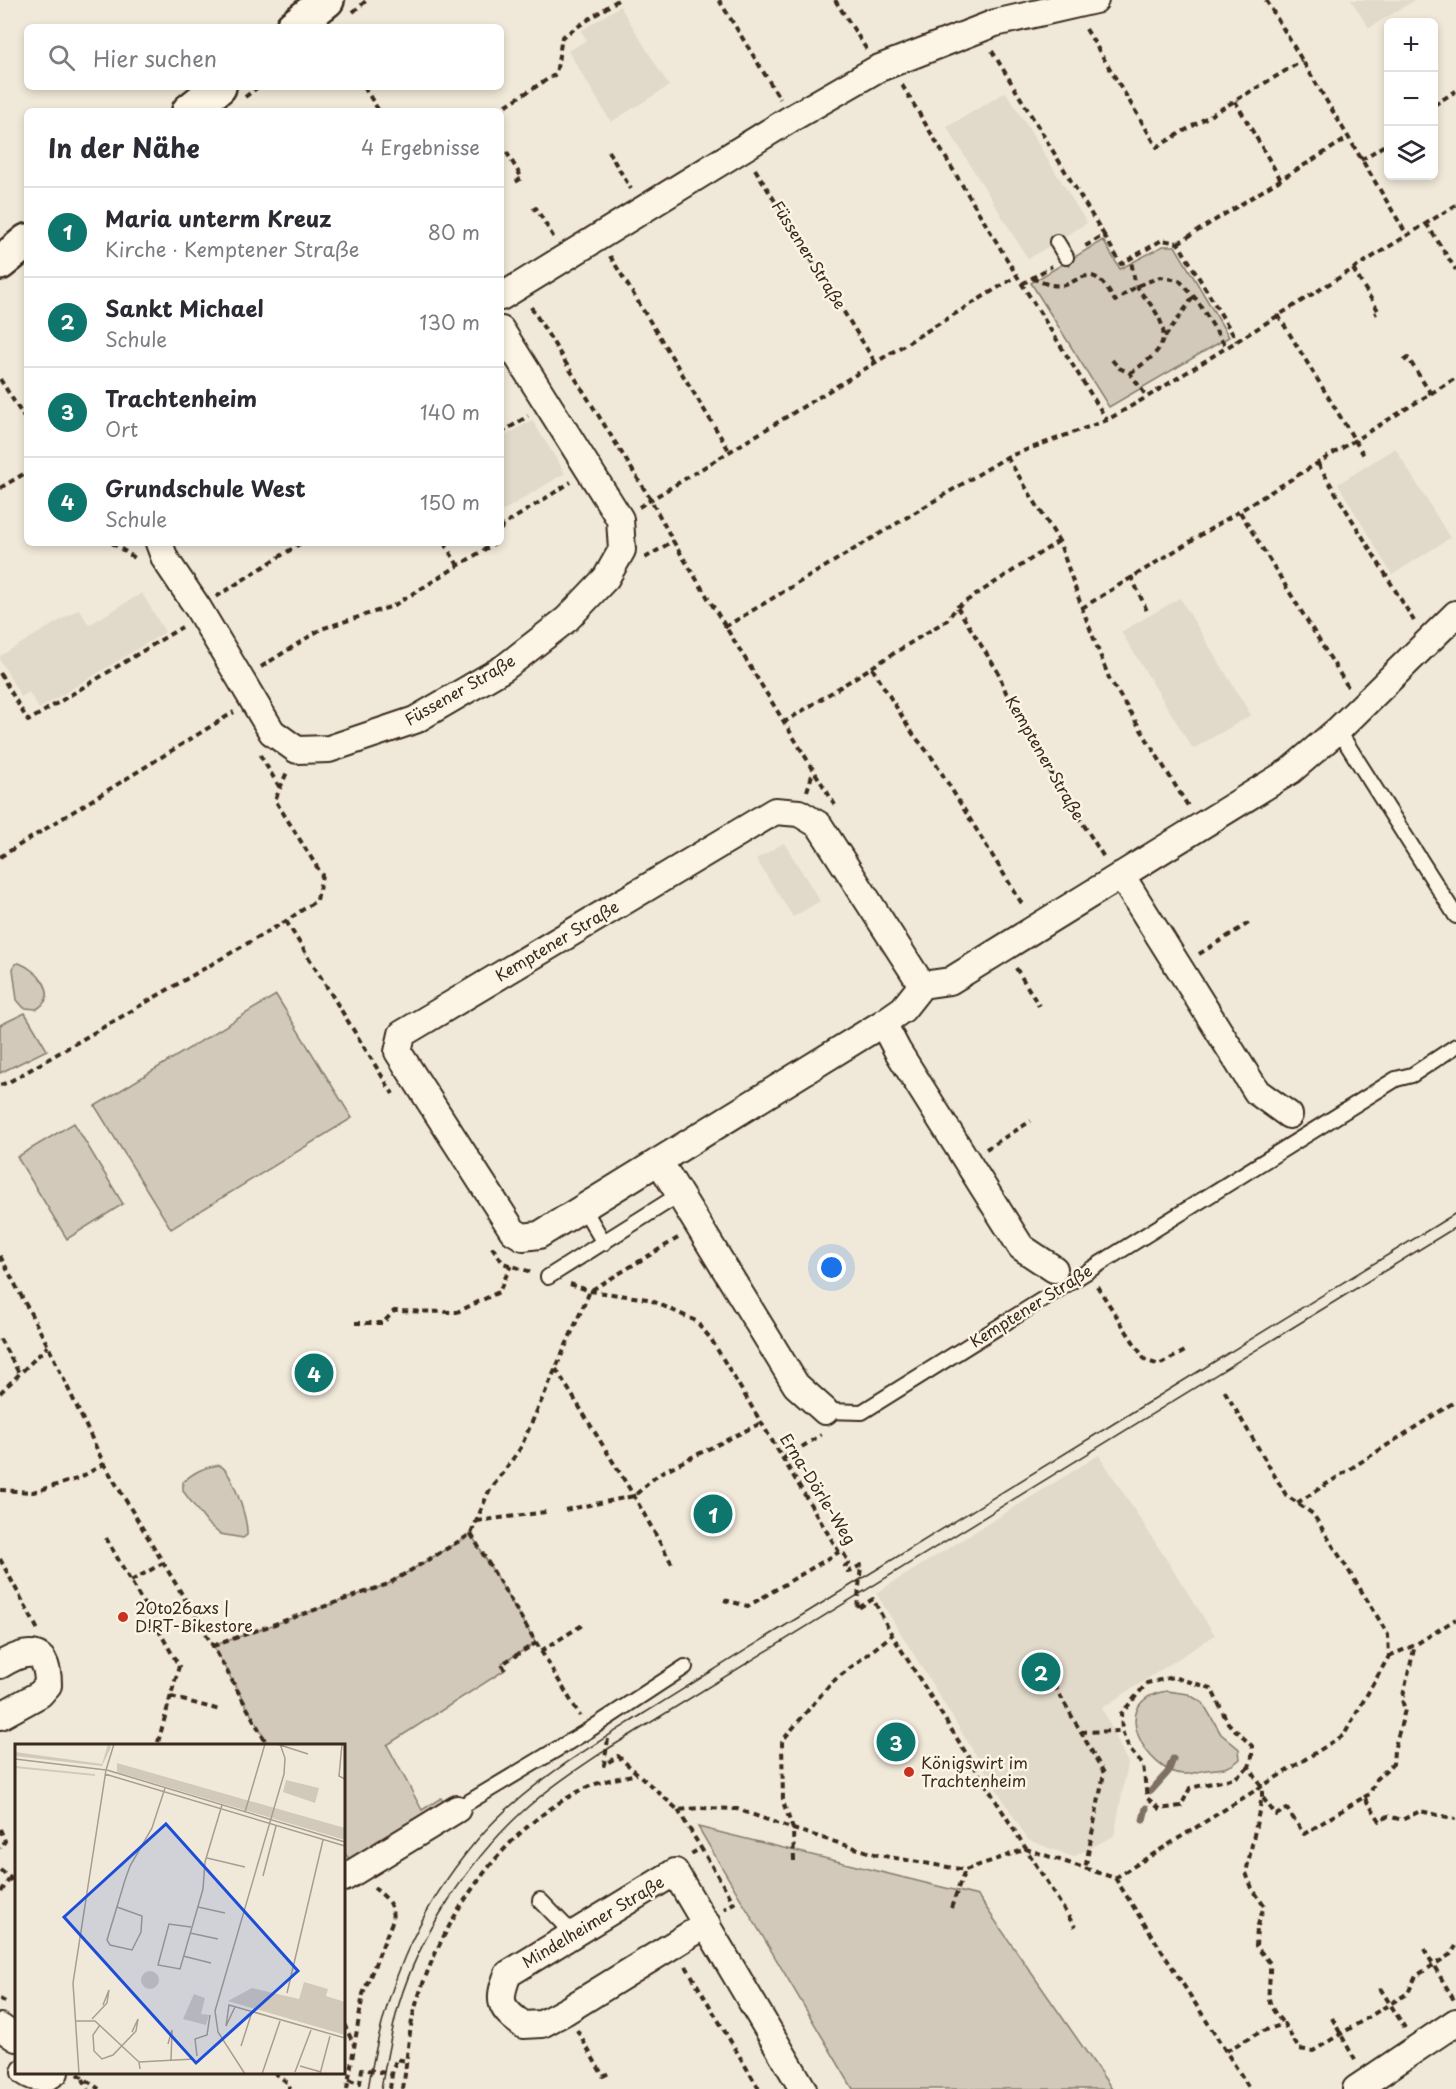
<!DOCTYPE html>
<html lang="de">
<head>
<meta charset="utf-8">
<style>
  :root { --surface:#fff; --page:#f2f2f3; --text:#2b2b33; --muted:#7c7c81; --line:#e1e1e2; --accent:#0f766e }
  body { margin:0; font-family:"Playpen Sans",sans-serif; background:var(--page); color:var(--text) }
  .controls { position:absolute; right:18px; top:18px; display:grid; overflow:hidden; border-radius:9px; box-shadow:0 3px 9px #0003 }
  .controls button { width:54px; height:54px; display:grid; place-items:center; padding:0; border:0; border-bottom:2px solid var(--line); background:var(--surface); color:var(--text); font:30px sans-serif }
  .you { position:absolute; left:832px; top:1268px; width:21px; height:21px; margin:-15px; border:4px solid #fff; border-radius:50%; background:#1a73e8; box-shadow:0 0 0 9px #1a73e833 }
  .badge { display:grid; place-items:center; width:39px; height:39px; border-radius:50%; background:var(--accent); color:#fff; font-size:20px; font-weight:700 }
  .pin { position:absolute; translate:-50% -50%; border:3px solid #fff; box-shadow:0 2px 6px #0006 }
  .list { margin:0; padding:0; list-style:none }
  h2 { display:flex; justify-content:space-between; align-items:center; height:78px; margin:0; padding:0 24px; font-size:26px }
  h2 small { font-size:20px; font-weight:400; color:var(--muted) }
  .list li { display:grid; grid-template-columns:39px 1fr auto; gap:18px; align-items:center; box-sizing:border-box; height:90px; padding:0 24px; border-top:2px solid var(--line) }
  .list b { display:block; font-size:22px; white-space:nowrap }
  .list p { margin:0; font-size:20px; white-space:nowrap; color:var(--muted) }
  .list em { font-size:20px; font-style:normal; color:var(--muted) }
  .icon { flex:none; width:33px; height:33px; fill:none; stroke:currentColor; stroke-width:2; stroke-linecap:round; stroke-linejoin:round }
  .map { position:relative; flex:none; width:1456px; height:2089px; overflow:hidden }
  .search { position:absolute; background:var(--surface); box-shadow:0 3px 9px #0003; left:24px; top:24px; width:480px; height:66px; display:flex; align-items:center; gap:15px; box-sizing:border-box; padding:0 21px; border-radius:9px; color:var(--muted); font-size:22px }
  .panel { position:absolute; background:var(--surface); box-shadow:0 3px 9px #0003; left:24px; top:108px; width:480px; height:438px; border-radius:9px }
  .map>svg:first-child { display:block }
  .built { fill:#e1d9c9 }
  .green { fill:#d2c9ba; stroke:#867a6c; stroke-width:1.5 }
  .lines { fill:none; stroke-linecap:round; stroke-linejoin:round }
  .stream { stroke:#7e7163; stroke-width:7 }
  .service-casing { stroke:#3b2a1e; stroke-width:18 }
  .minor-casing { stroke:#3b2a1e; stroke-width:30 }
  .tertiary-casing { stroke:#3b2a1e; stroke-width:38 }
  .path { stroke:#3b2a1e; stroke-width:4; stroke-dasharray:6 4.5; stroke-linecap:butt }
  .service { stroke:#fcf5e5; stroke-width:14 }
  .minor { stroke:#fcf5e5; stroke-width:26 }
  .tertiary { stroke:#fcf5e5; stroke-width:33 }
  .tram { stroke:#3b2a1e; stroke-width:1.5 }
  .poi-dot { fill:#c8321e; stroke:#fcf5e5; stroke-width:2 }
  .labels { text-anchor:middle; stroke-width:5; stroke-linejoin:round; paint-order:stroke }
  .street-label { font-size:16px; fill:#3b2a1e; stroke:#fcf5e5 }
  .poi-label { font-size:16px; fill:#3b2a1e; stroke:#fcf5e5; text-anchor:start }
  .inset-road { fill:none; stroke:#a89d8e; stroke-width:1.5 }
  .view { fill:#1d4ed8; fill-opacity:0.15; stroke:#1d4ed8; stroke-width:3 }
  .inset-edge { fill:none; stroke:#3b2a1e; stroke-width:3 }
</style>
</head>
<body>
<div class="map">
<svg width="1456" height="2089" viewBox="0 0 1456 2089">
  <rect width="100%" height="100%" fill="#f0e9d9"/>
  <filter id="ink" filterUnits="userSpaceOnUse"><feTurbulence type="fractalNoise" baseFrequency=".0167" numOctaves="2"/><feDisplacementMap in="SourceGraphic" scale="12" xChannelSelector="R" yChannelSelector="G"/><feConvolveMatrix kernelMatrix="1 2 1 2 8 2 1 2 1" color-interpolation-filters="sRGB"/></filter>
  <g filter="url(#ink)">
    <path class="built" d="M 1351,0 L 1415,0 L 1369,28 Z
      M 620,6 L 669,86 L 611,122 L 568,51 L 587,40 L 581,31 Z
      M 1006,92 L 1087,223 L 1028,259 L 947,127 Z
      M 532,420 L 565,473 L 501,512 L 501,438 Z
      M 1395,448 L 1450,538 L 1392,575 L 1338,484 Z
      M 142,593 L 165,632 L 39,709 L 29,692 L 21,697 L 0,660 L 0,656 L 79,609 L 89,625 Z
      M 1180,598 L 1251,715 L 1193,749 L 1121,632 Z
      M 784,843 L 820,901 L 793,917 L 756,859 Z
      M 1099,1455 L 1215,1635 L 1102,1708 L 1128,1763 L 1114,1836 L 1073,1857 L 1028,1840 L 876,1593 Z"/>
    <path class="green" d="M 1103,240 L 1120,269 L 1163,246 L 1175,246 L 1229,337 L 1109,407 L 1031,283 Z
      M 19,963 C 37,970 61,994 37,1009 L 24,1008 L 17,1000 L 13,969 L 15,964 Z
      M 276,995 L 352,1118 L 171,1229 L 95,1106 Z
      M 25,1013 L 47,1050 L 0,1073 L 0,1025 Z
      M 74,1123 L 123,1204 L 67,1239 L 17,1157 Z
      M 219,1465 C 232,1470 248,1520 247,1535 L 243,1538 L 220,1534 L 207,1523 L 183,1491 L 183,1482 C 194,1472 204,1467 219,1465 Z
      M 471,1534 L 536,1643 L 502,1663 L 505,1670 L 387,1745 L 422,1810 L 441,1798 L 445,1805 L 352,1863 L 344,1852 L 344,1746 L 268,1745 L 213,1646 L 388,1584 Z
      M 1167,1691 L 1188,1694 L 1203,1703 L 1221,1734 L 1239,1749 L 1240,1759 C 1230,1769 1220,1769 1206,1770 C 1199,1771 1191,1775 1183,1774 C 1148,1773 1104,1700 1167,1691 Z
      M 698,1827 L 978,1896 L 1112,2089 L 853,2089 Z"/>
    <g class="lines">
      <path class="stream" d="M 1151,1791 L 1168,1772 L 1173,1759
        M 1143,1820 L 1146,1808"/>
      <g class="service-casing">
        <path id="service" d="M 1057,242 L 1066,257
          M 1338,730 L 1456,916
          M 584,1209 L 604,1243
          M 548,1277 L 680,1194
          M 825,1411 L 862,1412 L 1396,1079 L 1412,1075 L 1456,1046
          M 457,1809 L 589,1730 L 685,1667
          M 540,1900 L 573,1934"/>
      </g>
      <g class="minor-casing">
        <path id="minor" d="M 501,297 L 792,118 L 877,69 L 995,23 L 1095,0
          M 159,543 L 165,559 L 198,608 L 272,732 L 297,750 L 329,749 L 415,720 L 504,668 L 567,619 L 606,578 L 622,550 L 620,519 L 501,330
          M 1121,875 L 1257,1092 L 1289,1115
          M 922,985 L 819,825 L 799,813 L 775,811 L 402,1034 L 398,1052 L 513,1231 L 523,1237 L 539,1235 L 883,1023 L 903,1009 L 922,985 L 950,981 L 1290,771 L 1338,730 L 1456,614
          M 883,1023 L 897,1050 L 1021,1247 L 1054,1269
          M 659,1161 L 796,1385 L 825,1411
          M 0,1665 C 27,1649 48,1646 48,1685 L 40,1694 L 0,1716
          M 344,1878 L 457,1809
          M 707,1924 L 566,2011 L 542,2024 L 523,2025 C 500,2008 497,2002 508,1974 L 675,1872 L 803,2089
          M 0,2027 L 16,2038
          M 25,2072 C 35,2079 45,2080 55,2072
          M 1356,2089 L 1456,2022"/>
      </g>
      <g class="tertiary-casing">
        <path id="tertiary" d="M 293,27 L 327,0
          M 189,111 L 219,87
          M 0,263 L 27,241"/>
      </g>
      <path class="path" d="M 719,0 L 780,99
        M 835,0 L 867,50
        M 1266,0 L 1407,235
        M 353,12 L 367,0
        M 1086,29 L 1157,147 L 1302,61
        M 992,51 L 1104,235 L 1082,248
        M 902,85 L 1017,276 L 1107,420
        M 364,87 L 379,111
        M 245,97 L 258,87
        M 1235,101 L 1281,180
        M 1434,105 L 1456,91
        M 497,111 L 556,74 L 562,37 L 618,0
        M 501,143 L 522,178 L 512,184
        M 608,151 L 631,189
        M 1361,160 L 1388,143
        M 755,169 L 875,362
        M 533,210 L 536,208 L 554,238
        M 1426,223 L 1456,270
        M 1104,235 L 1121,264 L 1162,240 L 1178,243 L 1237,341
        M 1178,243 L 1348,138
        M 610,256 L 730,452
        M 1353,269 L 1379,312 L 1375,314
        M 1032,278 C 1043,283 1052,287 1065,285 C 1071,283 1076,279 1083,277 C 1099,271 1107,289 1115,301 L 1137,286 L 1160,277 L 1179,280 L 1197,300 L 1226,347
        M 1022,284 L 1052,266
        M 531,307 L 651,500 L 673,541 L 835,805
        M 1278,315 L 1365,457
        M 1165,337 L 1194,296
        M 1112,360 L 1119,368 L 1130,373 L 1147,397
        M 1404,361 L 1408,358 L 1431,394
        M 1130,373 C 1160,353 1176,339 1151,305 C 1147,299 1140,293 1137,286 C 1133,278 1133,267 1130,258
        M 0,379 L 27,422
        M 501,433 L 528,416
        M 1007,457 L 1059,541 L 1082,608 L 1109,678 L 1188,806
        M 1318,464 L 1414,621
        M 0,488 L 27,472
        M 639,507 L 1017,276
        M 1240,512 L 1348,687
        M 501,530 L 502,526 L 571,482
        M 112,543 L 138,560
        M 444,543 L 459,567
        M 645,558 L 673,541
        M 1131,576 L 1148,613
        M 216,597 L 301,543
        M 957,607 L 998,672 L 1014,713 L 1105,859
        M 1082,608 L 1456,378
        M 725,627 L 1007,457 L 1107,420 L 1147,397 L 1456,205
        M 261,667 L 321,629 L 393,606 L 495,543
        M 872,668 L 913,734 L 933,759 L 1024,907
        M 0,673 L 28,721 L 182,627
        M 783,723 L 947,620 L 957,607 L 1059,541
        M 260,755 L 280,788
        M 807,791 L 813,772
        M 0,857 L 234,712
        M 286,921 L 393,1094
        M 1199,954 L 1252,921
        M 1016,968 L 1039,1006
        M 0,1085 L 9,1082 L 286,921 L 317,900 L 322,875 L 275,800 L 287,772
        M 986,1149 L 1031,1121
        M 492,1247 L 503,1263 L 531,1272
        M 0,1256 L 48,1346 L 104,1464 L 213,1646 L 268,1746
        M 570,1284 L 590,1291 L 648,1299 L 696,1321 L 711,1339 L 839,1552 L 844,1554 L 849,1563 L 845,1566 L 848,1572 L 861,1565 L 857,1609 L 873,1599 L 892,1635 L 1075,1927
        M 1097,1286 L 1145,1360 L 1159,1365 L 1185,1351
        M 355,1323 L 383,1323 L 394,1311 L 457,1312 L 499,1292 L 511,1265
        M 0,1339 L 19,1373
        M 556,1369 L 634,1496 L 672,1564
        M 0,1393 L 48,1346
        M 784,1458 L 821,1435
        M 0,1490 L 33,1492 L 77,1479 L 104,1464
        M 1297,1503 L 1456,1401
        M 565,1510 L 634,1496 L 660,1473 L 763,1422
        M 477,1521 L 546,1512
        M 471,1534 L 580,1716
        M 106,1538 L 179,1666 L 157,1746
        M 0,1559 L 38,1630
        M 131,1581 L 163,1563
        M 724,1600 L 748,1606 L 839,1552
        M 213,1646 L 388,1584 L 471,1534 L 488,1493 L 520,1449 L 590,1291 L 678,1238
        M 541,1651 L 584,1624
        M 1389,1656 L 1415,1645 L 1456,1619
        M 1044,1667 L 1104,1773 L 1085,1869
        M 505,1670 L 502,1664 L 536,1643
        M 171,1697 L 220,1710
        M 1081,1732 L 1122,1731
        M 608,1739 L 604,1765 L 618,1756 L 678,1810 L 700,1808 L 737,1809 L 793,1829 L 878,1855 L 965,1870 L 1026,1849 L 1115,1878 L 1250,2089
        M 1249,1767 L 1235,1778 L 1190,1788 L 1181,1806 L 1160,1809 L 1147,1798 L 1143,1765 L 1129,1749 L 1122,1731 L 1121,1714 L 1147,1683 L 1173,1677 L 1211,1688 L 1228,1723 L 1252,1746 L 1252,1757 L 1249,1767 L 1262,1787 L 1262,1797 L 1246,1873 L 1252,1888 L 1264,1906 L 1257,1928 L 1256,1946 L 1270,1963 C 1271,1994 1261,1999 1284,2024
        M 1364,1797 L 1370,1794 L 1376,1779 L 1393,1764 L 1394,1750 L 1405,1710 L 1402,1700 L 1415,1645
        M 1263,1798 L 1276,1815 L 1287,1809 L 1304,1834 L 1364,1797 L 1380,1821 L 1388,1816 L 1402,1820 L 1420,1811 L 1456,1819
        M 678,1810 L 701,1848
        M 0,1829 L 5,1841 L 0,1848
        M 691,1854 L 701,1848 L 734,1903 L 724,1909
        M 794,1861 L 793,1829 L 783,1802 L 782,1741 L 831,1683 L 892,1635
        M 0,1870 L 16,1882
        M 1115,1878 L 1344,1735 L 1389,1656 L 1388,1635 L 1374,1611 L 1313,1514 L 1286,1495 L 1224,1390
        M 1,1892 L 10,1878
        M 951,1908 L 965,1870
        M 1424,1949 L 1454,2000
        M 686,1966 L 759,2089
        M 1380,1988 L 1405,2028
        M 0,1999 L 7,2003
        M 1332,2018 L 1356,2062
        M 344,2024 L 354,2045
        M 577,2030 L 603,2076 L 609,2073
        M 1226,2051 L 1260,2032 L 1284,2024 L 1299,2049 L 1313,2051 L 1408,1993 L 1416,1976 L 1451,1954 L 1456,1946
        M 274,2072 L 289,2084 L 289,2089
        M 78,2074 L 99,2089
        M 83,2079 L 88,2089
        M 349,2080 L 360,2083 L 362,2069 L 392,2074 L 396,2059 L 407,2061
        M 347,2089 L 363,1994 L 392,1922 C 395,1905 386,1897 374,1888
        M 390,2089 L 392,2074
        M 403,2089 C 407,2062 408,2034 415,2008 C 440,1921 504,1825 588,1787 C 603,1780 621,1778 637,1774"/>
      <use href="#service" class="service"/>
      <use href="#minor" class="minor"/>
      <use href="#tertiary" class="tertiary"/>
      <path class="tram" d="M 368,2089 C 384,1994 413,1915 477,1840 C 522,1787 584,1751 643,1714 C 698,1680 753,1645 809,1611 C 1025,1478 1240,1346 1456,1213
        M 381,2089 C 386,2061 391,2032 399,2004 C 419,1936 469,1861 521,1813 C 547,1789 576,1770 606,1750 L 1456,1227"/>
    </g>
  </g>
  <g class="poi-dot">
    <circle cx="123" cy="1617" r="6"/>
    <circle cx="909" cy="1772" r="6"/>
  </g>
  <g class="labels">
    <g class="street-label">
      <text transform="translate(809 255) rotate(58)" y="6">Füssener Straße</text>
      <text transform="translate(460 690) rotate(-30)" y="6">Füssener Straße</text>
      <text transform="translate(1045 758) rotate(60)" y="6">Kemptener Straße</text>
      <text transform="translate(557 941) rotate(-31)" y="6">Kemptener Straße</text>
      <text transform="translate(1031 1306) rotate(-32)" y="6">Kemptener Straße</text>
      <text transform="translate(818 1489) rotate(58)" y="6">Erna-Dörle-Weg</text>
      <text transform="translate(593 1922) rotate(-31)" y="6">Mindelheimer Straße</text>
    </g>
    <g class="poi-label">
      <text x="135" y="1614">20to26axs |<tspan x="135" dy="18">D!RT-Bikestore</tspan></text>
      <text x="921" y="1769">Königswirt im<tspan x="921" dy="18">Trachtenheim</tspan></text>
    </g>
  </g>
  <g transform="translate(15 1744)">
    <rect width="330" height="330" fill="#f0e9d9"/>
    <path d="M 93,0 L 96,3 L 87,22 L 0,12 L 0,8 L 87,20 ZM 102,19 L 330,84 L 330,96 L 102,28 ZM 0,22 L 80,30 L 80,32 L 0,24 ZM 271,36 L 304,44 L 300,59 L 268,48 ZM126 236a9 9 0 1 1 18 0a9 9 0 1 1-18 0ZM 289,238 L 313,245 L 311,252 L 330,258 L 330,291 L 213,257 L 237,244 L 284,255 ZM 179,250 L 190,254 L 186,270 L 194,271 L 191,281 L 168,275 Z" fill="#d2c9ba"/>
    <path class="inset-road" d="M 262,0 L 293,10M 327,0 L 324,32 L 330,35M 0,15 L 91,26M 92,26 L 330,98M 90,30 L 330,102M 230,68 L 250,0M 192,114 L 230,123M 248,132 L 261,82M 102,163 L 127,172 L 126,188 L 117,206 L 95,201 L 92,196 L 110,136 L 115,122 L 137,84 L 150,44M 183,163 L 210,169M 176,183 L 154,180 L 143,221 L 165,225 L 188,145 L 190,118 L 207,61M 175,189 L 203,195M 168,212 L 196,219M 272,249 L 308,96M 220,263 L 211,282 L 214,261 L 330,294M 77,275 L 92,259 L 94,246 L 88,261M 60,277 L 80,277 L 124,318 L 125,325M 85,281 L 78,291 L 79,307 L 87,315 L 98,311 L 121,287 L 123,275 L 117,288M 153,300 L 157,286 L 156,317M 226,302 L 237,268M 182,312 L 180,295 L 192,291 L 195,271M 124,318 L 179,315M 285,322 L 306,328M 280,328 L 296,286M 64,330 L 58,239 L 91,26 L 99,0M 230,330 L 203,288 L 200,267 L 269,30 L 270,14 L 265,0M 247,330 L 265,277M 305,330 L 315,292"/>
    <path class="view" d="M 151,80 L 283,227 L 181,319 L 49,173 Z"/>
    <rect width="330" height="330" class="inset-edge"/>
  </g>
</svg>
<div class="controls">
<button>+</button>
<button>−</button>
<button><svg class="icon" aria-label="layers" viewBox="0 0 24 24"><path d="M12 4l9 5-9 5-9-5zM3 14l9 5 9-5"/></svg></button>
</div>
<div class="you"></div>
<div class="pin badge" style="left:713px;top:1514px">1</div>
<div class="pin badge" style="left:1041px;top:1672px">2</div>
<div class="pin badge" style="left:896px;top:1742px">3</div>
<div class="pin badge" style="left:314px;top:1373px">4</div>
<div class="search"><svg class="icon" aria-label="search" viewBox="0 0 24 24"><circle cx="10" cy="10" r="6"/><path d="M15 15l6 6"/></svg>Hier suchen</div>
<section class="panel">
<h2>In der Nähe<small>4 Ergebnisse</small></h2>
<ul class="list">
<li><span class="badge">1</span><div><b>Maria unterm Kreuz</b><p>Kirche · Kemptener Straße</p></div><em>80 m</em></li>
<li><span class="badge">2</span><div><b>Sankt Michael</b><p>Schule</p></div><em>130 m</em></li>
<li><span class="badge">3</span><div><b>Trachtenheim</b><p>Ort</p></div><em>140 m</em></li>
<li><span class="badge">4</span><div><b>Grundschule West</b><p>Schule</p></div><em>150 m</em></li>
</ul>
</section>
</div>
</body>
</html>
